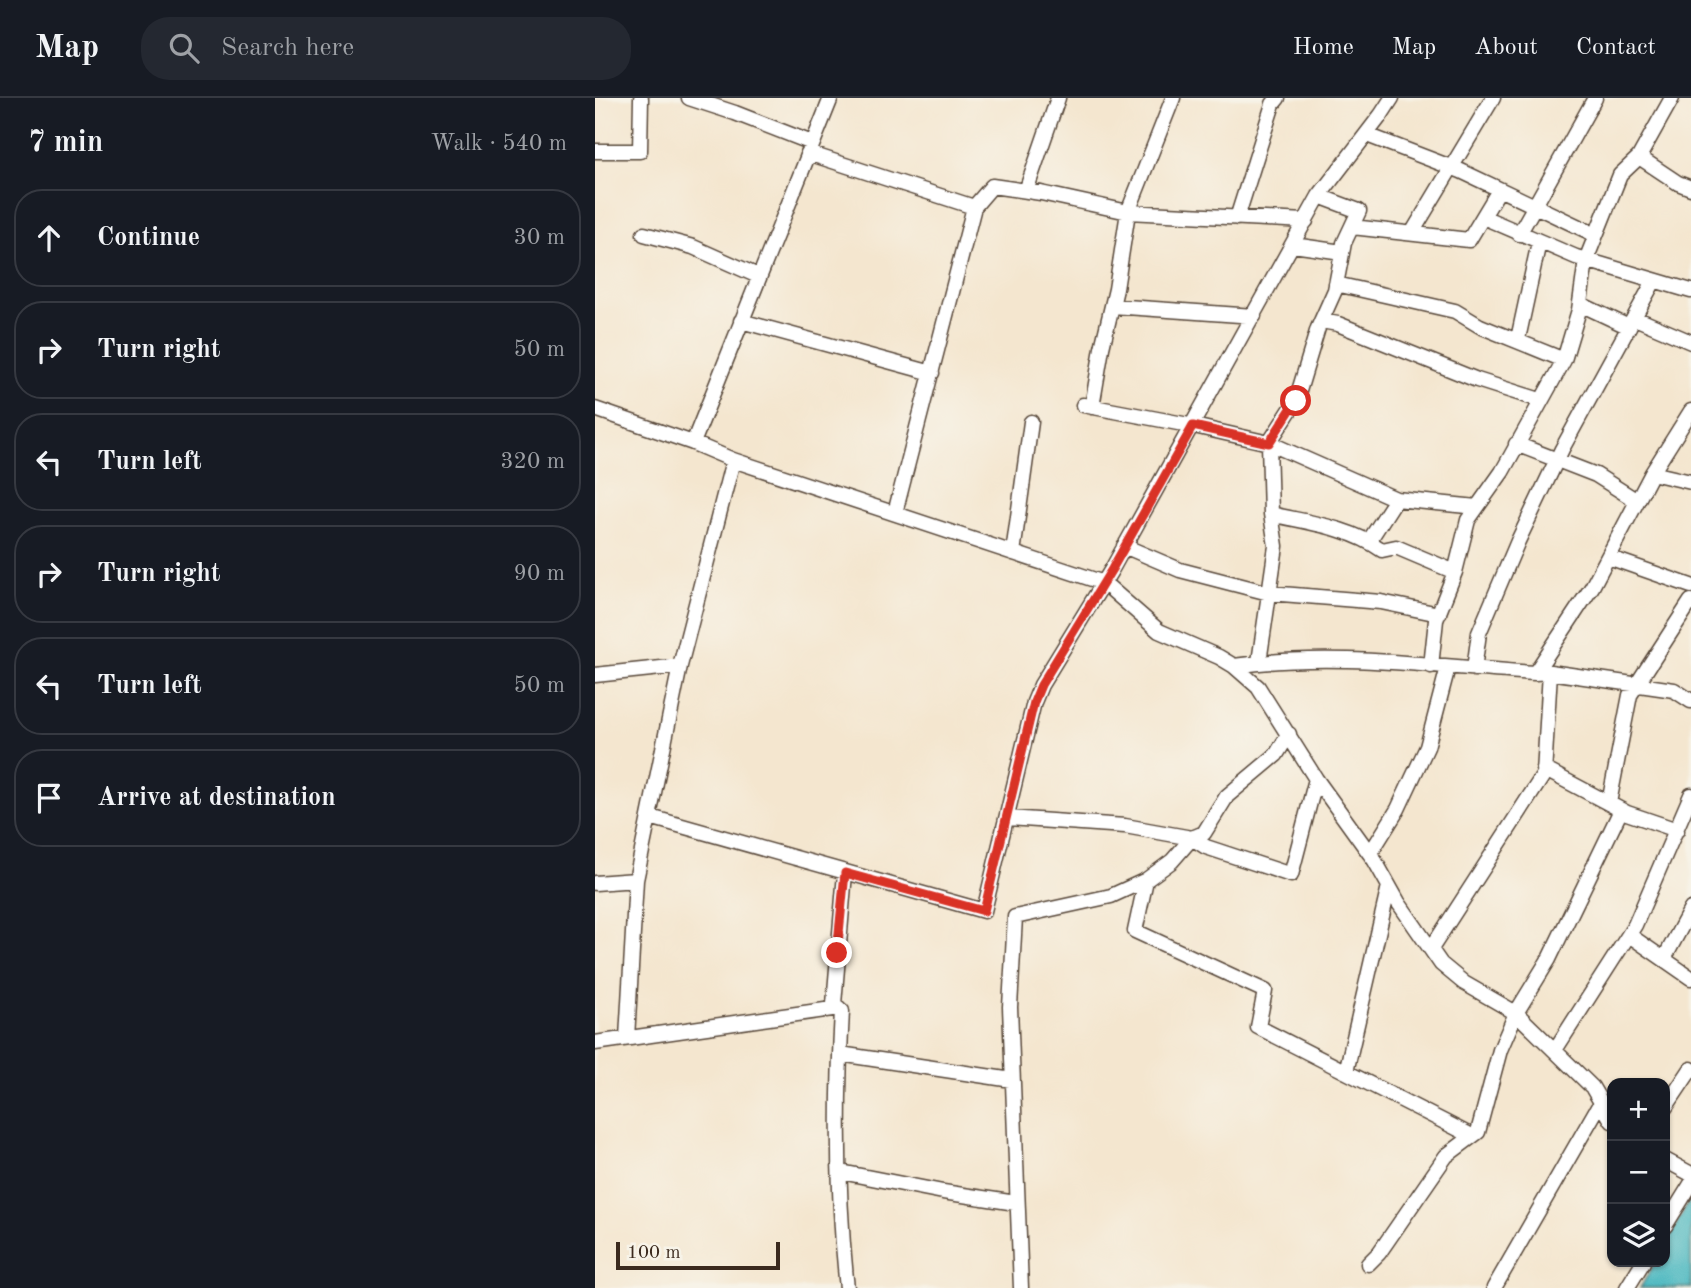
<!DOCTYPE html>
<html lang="en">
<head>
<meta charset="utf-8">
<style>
  :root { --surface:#171b24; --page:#242831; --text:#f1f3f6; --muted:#9ea1a6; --line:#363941 }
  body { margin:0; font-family:"Old Standard TT",serif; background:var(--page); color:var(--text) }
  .controls { position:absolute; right:21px; bottom:21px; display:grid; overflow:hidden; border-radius:14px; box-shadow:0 2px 5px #0004 }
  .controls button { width:63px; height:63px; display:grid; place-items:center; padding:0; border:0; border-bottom:2px solid var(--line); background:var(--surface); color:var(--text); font:35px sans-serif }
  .scale { position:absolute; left:21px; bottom:18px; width:164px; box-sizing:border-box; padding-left:7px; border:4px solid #3b2a1e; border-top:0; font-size:19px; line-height:24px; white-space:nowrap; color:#3b2a1e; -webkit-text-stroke:5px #f7f3e8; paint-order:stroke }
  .stop { position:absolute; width:21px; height:21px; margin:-16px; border:5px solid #d93025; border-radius:50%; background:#fff }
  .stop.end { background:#d93025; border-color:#fff; box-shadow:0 2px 7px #0008 }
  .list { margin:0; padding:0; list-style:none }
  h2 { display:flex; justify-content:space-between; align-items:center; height:91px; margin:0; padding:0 28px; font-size:30px }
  h2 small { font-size:23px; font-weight:400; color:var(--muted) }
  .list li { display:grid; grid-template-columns:46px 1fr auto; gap:21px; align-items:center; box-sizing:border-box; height:98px; margin:0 14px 14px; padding:0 14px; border:2px solid var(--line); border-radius:28px }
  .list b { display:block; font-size:26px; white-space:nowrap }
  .list em { font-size:23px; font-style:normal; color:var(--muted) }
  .icon { flex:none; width:38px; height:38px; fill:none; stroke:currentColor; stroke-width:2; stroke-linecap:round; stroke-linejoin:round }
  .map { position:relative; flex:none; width:1096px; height:1190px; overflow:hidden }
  header { display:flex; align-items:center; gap:42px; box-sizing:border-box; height:98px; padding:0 35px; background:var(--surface); border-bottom:2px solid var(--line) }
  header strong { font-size:33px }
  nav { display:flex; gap:38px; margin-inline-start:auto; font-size:24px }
  .search { width:490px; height:63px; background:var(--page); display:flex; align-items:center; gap:18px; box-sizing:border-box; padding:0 24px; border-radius:28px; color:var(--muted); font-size:26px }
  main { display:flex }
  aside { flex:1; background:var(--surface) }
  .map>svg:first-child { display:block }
  .water { fill:#48b7c0; stroke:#42706f; stroke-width:2 }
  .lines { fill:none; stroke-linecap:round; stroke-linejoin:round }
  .minor-casing { stroke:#574639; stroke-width:17 }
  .minor { stroke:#fff; stroke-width:14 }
  .route { stroke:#d93025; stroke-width:9 }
</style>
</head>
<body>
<header>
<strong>Map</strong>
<div class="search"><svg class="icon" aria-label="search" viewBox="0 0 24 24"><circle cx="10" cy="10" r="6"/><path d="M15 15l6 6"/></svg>Search here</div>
<nav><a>Home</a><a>Map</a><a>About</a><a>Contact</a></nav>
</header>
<main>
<aside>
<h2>7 min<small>Walk · 540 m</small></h2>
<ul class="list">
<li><svg class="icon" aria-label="ahead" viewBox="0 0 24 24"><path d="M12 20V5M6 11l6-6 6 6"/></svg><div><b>Continue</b></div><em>30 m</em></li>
<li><svg class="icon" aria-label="right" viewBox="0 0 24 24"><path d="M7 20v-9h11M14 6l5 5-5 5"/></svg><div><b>Turn right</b></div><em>50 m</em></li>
<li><svg class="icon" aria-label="left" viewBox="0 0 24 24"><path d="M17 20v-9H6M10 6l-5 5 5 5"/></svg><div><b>Turn left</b></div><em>320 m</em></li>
<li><svg class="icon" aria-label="right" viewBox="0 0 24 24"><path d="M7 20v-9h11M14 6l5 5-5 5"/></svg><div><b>Turn right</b></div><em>90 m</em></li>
<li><svg class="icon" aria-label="left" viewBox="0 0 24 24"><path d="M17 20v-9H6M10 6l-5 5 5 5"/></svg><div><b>Turn left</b></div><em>50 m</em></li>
<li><svg class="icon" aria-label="arrive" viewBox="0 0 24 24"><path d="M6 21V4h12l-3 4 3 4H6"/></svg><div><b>Arrive at destination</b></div></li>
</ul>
</aside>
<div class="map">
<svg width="1096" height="1190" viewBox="0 0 1096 1190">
  <rect width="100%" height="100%" fill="#f7f3e8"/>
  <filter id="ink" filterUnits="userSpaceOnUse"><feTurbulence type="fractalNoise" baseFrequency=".0143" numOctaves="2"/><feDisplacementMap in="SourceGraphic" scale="14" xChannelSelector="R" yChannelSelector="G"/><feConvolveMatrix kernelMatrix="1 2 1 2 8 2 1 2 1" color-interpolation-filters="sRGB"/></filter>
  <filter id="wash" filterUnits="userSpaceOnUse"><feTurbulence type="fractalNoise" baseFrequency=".00686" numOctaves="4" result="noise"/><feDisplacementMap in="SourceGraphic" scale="28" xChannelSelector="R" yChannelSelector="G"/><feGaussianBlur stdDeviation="1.57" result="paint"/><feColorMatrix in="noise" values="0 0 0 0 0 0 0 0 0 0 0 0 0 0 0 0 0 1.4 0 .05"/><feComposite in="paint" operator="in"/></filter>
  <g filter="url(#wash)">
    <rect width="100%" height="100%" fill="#f4e6cf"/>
    <path class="water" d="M 1096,1099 L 1096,1190 L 1045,1190 L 1060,1164 L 1070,1164 L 1070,1146 Z"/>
  </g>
  <g filter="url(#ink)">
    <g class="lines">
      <g class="minor-casing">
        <path id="minor" d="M 94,0 L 140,15 L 217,45
          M 772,37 L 866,73 L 1001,137
          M 0,53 L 45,53 L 46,0
          M 213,55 L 379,109 L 397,88 L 446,95 L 533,114 L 711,123
          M 1044,59 L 1083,85 L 1096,90
          M 431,93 L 463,0
          M 888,119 L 981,159 L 1096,193
          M 642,120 L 678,6 L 683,0
          M 757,129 L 874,142 L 904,92
          M 817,135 L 898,0
          M 49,136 L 98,149 L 163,178
          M 924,136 L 1000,0
          M 698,147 L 747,154
          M 741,186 L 860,213 L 885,228 L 969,262
          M 985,206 L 1034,229
          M 517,208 L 659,218
          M 1040,220 L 1096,244
          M 146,223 L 337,275
          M 726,223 L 743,226 L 882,282 L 945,302
          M 923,241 L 944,144
          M 488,307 L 599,328 L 674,345 L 801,401 L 882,409
          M 497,309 L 507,250 L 521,191 L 533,114 L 578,0
          M 0,311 L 98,345 L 138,362 L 509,485 L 564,533 L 624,559 L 639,568 L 663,589 L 721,681 L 780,763 L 803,804 L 846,866 L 869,885 L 921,915 L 997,989 L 1017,1023
          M 98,345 L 236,0
          M 921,346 L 1001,377 L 1042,403
          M 1057,375 L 1096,384
          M 300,415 L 379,109
          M 676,416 C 714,425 754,429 787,452 L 801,449 L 860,474
          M 774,443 L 801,401
          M 529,448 L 585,472 L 674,495 L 786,504 L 844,516
          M 418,455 L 436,324
          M 1013,459 L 1096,488
          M 664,564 L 681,448 L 676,416 L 674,345 L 701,303 L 723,230 L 740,192 L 749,145 L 764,113 L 724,98
          M 639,568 C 738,553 841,569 940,575 L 955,574 L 1079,592 L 1096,603
          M 836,568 L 841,522 L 860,474 L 873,422 L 907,374 L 969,262 L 984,212 L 991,162 L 1025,77 L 1044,59 L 1077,0
          M 879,571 L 884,535 L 923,443 L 967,351 L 1059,183
          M 940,575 L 997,489 L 1057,375 L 1096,313
          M 0,577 L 85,568
          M 949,671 L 1032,715 L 1082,732
          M 1014,705 L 1035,597 L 1096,503
          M 55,719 L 389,813 L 439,604 L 446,587 L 517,471 L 724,98 L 786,17 L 797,0
          M 413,720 L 530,728 L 597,740 L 611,749 L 696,777 L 721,681
          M 775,756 L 803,711 L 832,649 L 853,569
          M 250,775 L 239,906 L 247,913 C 242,1004 242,1099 252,1190
          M 551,782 L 540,833 L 670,893 L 663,929 L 877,1038
          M 0,785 L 41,782
          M 1034,837 L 1096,880
          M 836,851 L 949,676 L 955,574
          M 1069,861 L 1096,811
          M 32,940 L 41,782 L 85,568 L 138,362
          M 0,945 L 244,910
          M 960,952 L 1040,827 L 1096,697
          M 245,956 L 417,982
          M 751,974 L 794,788
          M 1070,1010 L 1096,971
          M 1070,1062 L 1096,1076
          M 246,1074 L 348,1094 L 421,1105
          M 1070,1128 L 1096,1086
          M 773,1166 L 784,1155 L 851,1058 L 883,1034 L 905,952 L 921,915 L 954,861 L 1026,712
          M 426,1190 L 415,909 L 420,819 L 516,798 L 551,782 L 577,763 L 597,740 L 609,735 L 632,698 L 681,657 L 694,636
          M 899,1190 L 1006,1004
          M 1032,1190 L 1048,1164"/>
      </g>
      <use href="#minor" class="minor"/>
    </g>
  </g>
  <g class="lines" filter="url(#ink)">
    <path class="route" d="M 242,855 L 250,775 L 389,813 L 439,604 L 446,587 L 517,471 L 598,328 L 674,345 L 701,303"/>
  </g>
</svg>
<div class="controls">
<button>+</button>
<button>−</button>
<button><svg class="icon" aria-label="layers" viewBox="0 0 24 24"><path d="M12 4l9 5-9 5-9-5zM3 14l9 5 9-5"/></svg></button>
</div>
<div class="scale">100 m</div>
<div class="stop" style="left:701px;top:303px"></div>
<div class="stop end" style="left:242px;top:855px"></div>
</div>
</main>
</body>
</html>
